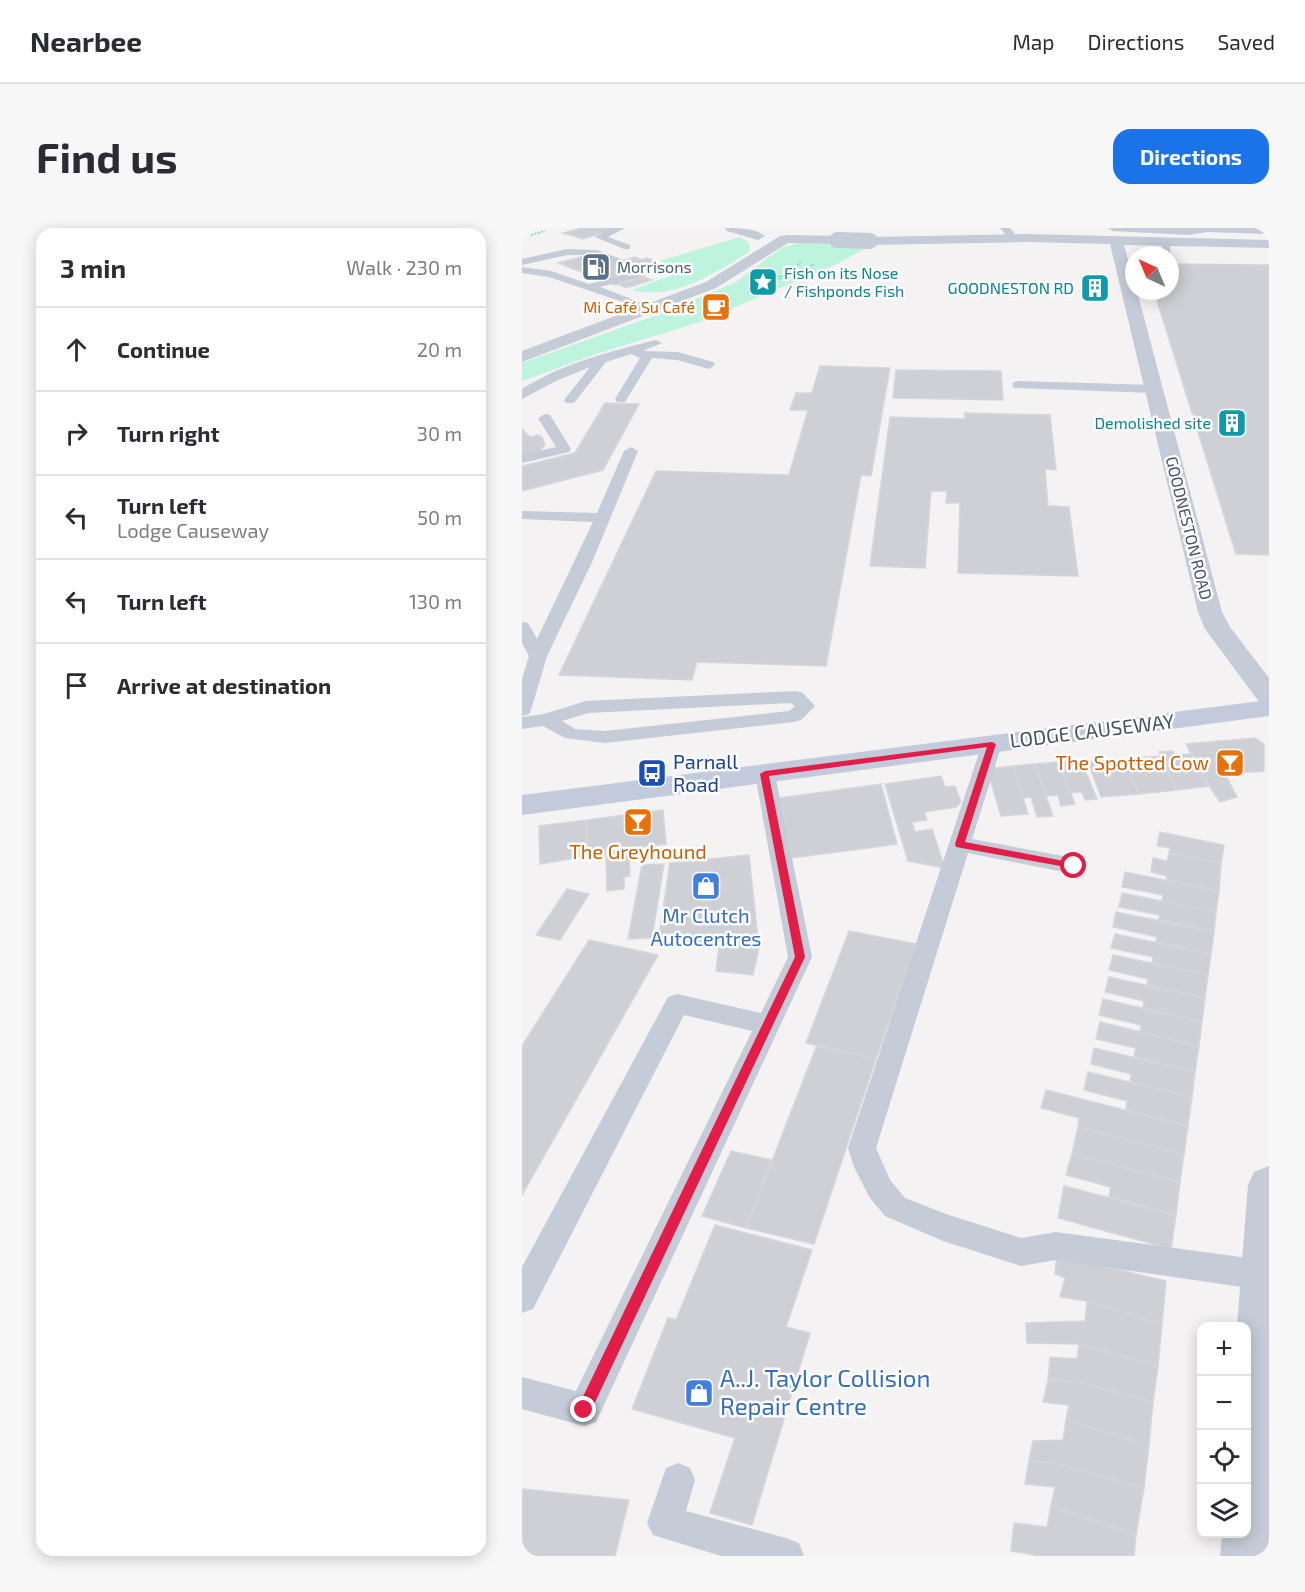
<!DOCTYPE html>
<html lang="en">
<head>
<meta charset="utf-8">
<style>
  :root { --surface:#fff; --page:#f7f7f7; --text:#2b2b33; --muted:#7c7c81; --line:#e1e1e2; --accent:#1a73e8 }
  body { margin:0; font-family:"Exo 2",sans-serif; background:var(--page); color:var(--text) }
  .controls { position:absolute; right:18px; bottom:18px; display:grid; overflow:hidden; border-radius:12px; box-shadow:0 3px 15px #0003 }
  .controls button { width:54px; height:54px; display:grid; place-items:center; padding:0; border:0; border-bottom:2px solid var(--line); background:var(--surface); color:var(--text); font:30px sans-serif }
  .compass { position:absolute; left:603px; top:18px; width:54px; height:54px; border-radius:50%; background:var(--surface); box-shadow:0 3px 15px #0003; rotate:316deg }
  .stop { position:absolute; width:18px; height:18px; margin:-14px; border:4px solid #e11d48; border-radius:50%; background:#fff }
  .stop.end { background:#e11d48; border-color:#fff; box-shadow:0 2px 6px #0008 }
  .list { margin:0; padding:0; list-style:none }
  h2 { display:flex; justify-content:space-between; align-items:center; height:78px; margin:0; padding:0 24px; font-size:26px }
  h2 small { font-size:20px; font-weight:400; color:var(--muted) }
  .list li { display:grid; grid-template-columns:39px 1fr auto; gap:18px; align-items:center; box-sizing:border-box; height:84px; padding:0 24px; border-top:2px solid var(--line) }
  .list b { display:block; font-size:22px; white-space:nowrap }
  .list p { margin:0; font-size:20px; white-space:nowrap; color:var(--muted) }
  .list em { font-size:20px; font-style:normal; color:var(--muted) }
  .icon { flex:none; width:33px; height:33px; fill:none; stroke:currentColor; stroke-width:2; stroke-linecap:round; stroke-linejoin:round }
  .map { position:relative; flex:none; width:747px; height:1328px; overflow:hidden; border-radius:18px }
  header { display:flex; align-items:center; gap:36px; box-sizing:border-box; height:84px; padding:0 30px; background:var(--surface); border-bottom:2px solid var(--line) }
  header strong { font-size:28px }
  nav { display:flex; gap:33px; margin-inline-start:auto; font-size:21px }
  .intro { display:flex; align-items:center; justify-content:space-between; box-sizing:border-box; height:144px; padding:0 36px }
  h1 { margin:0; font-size:42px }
  .button { padding:15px 27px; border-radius:18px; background:var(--accent); color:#fff; font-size:21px; font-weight:700 }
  main { display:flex; gap:36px; padding:0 36px }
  aside { flex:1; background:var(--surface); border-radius:18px; box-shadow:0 3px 15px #0003 }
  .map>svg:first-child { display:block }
  .green { fill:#bef4de }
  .building { fill:#ced0d6; stroke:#d5d6de; stroke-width:1.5 }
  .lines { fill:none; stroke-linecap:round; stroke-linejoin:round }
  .path { stroke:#73d5b9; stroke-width:1.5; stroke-dasharray:2 1.5; stroke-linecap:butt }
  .lane { fill:#c5cbd7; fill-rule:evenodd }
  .street { fill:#c5cbd7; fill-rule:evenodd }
  .secondary { fill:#c3cadc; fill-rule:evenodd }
  .street-bridge { stroke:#c5cbd7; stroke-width:16 }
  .route { fill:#e11d48 }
  .labels { text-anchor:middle; stroke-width:5; stroke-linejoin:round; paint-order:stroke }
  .far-service-label { font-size:16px; fill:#4e5e75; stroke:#fff; text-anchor:start }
  .far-culture-label { font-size:16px; fill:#0d838f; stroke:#fff; text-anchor:end }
  .far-food-label { font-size:16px; fill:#c56008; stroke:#fff; text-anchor:end }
  .far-street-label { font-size:16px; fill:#485061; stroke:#fff }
  .street-label { font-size:20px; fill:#485061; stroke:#fff }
  .transit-label { font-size:20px; fill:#164399; stroke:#fff; text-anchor:start }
  .food-label { font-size:20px; fill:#c56008; stroke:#fff; text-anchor:end }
  .shop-label { font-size:20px; fill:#366cbe; stroke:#fff }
  .near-shop-label { font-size:24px; fill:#366cbe; stroke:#fff; text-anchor:start }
</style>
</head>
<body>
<header>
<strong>Nearbee</strong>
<nav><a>Map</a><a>Directions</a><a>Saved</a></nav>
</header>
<div class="intro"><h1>Find us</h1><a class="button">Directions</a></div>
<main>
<aside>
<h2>3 min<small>Walk · 230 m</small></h2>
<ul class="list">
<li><svg class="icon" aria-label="ahead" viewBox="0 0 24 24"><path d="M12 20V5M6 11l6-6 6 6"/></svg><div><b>Continue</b></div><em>20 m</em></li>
<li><svg class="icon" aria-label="right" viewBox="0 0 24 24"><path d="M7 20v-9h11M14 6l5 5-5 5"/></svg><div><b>Turn right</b></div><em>30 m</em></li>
<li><svg class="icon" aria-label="left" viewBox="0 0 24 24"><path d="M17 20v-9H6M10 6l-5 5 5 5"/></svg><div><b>Turn left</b><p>Lodge Causeway</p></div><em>50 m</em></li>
<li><svg class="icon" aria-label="left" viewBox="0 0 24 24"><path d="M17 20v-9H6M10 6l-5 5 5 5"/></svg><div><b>Turn left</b></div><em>130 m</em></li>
<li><svg class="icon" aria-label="arrive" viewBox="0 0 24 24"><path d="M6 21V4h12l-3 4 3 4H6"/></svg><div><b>Arrive at destination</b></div></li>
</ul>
</aside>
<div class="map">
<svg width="747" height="1328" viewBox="0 0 747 1328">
  <rect width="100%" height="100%" fill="#f4f2f2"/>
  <path class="green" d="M 218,9 L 226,14 L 228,21 L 227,24 C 193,45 151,73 110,62 L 161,43 L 137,33 Z
    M 277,15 L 348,18 L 317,35 L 178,94 L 74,126 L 0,153 L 0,135 L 146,83 L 214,54 L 259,20 Z"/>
  <path class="building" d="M 60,0 L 96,0 L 61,11 L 41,5 Z
    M 71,26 L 112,42 L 109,43 L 123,49 L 93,57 L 36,35 Z
    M 113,29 L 120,32 L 125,30 L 134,34 L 119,38 L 102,32 Z
    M 648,36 L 747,37 L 747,327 L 714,326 L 632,63 L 648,63 Z
    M 122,49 L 130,52 L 104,60 L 96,56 Z
    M 565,56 L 579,56 L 580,64 L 566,63 Z
    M 298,138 L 368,140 L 349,248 L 339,247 L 304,438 L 175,434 L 170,452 L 37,447 L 134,243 L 267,247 L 286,182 L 268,182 L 274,165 L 290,165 Z
    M 374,142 L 479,143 L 481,172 L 371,170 Z
    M 83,175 L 117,176 L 81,242 L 0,263 L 0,238 L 53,225 Z
    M 443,185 L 528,187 L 534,242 L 523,241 L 526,278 L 547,279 L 556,348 L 436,345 L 438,275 L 424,275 L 425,263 L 409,263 L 403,340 L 348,338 L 368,189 L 443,191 Z
    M 0,201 L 8,209 L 16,207 L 20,209 L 23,217 L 18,223 L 0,228 Z
    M 733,510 L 742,516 L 742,543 L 703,546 L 715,569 L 698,574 L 681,549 L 664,516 Z
    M 651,523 L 653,527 L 670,526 L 681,549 L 689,558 L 655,562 L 637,524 Z
    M 639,528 L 655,562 L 617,566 L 603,531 Z
    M 603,531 L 617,566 L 579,569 L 566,534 Z
    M 559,532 L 575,571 L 563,572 L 560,564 L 549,565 L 537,534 Z
    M 537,534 L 549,565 L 553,576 L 539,578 L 536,567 L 524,568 L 513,536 Z
    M 513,536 L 524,568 L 531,588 L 515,589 L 509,569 L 501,570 L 491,538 Z
    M 491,538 L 506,586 L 479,588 L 465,541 Z
    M 419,548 L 423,559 L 433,558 L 439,574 L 434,579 L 402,584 L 405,592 L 390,594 L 393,604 L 410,601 L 423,640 L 386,633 L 363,556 Z
    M 359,556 L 375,616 L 270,630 L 258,570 Z
    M 141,582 L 144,616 L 107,621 L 108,648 L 102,649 L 102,661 L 85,663 L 84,626 L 65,628 L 65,592 Z
    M 65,592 L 65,628 L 18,636 L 17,598 Z
    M 638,604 L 702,617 L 699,635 L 647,625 L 648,620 L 635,618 Z
    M 647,625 L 699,635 L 697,663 L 644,652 L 645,648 L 629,644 L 631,630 L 645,633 Z
    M 227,627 L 237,720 L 231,747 L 194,743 L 197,718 L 136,714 L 148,635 Z
    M 142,636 L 130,710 L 106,711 L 120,637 Z
    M 603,644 L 697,663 L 694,684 L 640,673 L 641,667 L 600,659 Z
    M 45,661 L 67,666 L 38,712 L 14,707 Z
    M 600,665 L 694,684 L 692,704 L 636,692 L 638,687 L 597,679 Z
    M 594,684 L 692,704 L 689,726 L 634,714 L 635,709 L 591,699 Z
    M 327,703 L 394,716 L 354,831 L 284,815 Z
    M 593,706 L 689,726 L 686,747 L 630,735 L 631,729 L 589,720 Z
    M 67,712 L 136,727 L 0,967 L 0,818 Z
    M 591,727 L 686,747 L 683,770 L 625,757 L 626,751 L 587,742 Z
    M 587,749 L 683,770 L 680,794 L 621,781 L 622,773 L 583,764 Z
    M 581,771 L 680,794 L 677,818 L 618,804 L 619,797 L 577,787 Z
    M 578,794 L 677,818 L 673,844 L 612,829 L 614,820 L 574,811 Z
    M 295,817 L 354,831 L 292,1016 L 224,1000 Z
    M 572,820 L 673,844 L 670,869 L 608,854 L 609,846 L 569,836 Z
    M 566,844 L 670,869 L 666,898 L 604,882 L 605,873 L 562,862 Z
    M 524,862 L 666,898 L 662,926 L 556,899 L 557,890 L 519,880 Z
    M 556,899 L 662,926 L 658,954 L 550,926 Z
    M 209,923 L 250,932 L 224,1000 L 180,988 Z
    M 550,926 L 658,954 L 654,987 L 587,969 L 589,959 L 544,947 Z
    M 542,958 L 654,987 L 649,1021 L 536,990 Z
    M 193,997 L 290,1022 L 264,1099 L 288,1105 L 230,1297 L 188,1285 L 213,1210 L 110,1181 L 146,1090 L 154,1092 Z
    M 535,1027 L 644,1053 L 640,1096 L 565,1073 L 538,1069 L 543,1050 L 533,1046 Z
    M 565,1073 L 640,1096 L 636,1138 L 557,1116 L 505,1115 L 504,1095 L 563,1093 Z
    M 557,1116 L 636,1138 L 631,1174 L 552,1153 L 526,1152 L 528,1129 L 555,1131 Z
    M 526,1152 L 552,1153 L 631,1174 L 627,1217 L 544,1192 L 547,1177 L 521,1174 Z
    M 544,1192 L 627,1217 L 622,1260 L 537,1236 L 507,1233 L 511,1213 L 541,1212 Z
    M 507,1233 L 537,1236 L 622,1260 L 614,1307 L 529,1278 L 533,1259 L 503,1256 Z
    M 0,1261 L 107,1272 L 93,1328 L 0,1328 Z
    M 529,1278 L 614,1307 L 612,1328 L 518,1328 L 489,1323 L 492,1295 L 525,1299 Z"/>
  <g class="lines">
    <path class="path" d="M 9,7 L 23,3
      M 262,48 L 279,34
      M 249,49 L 262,48
      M 228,63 L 293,36"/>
    <path class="lane" d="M 90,0 L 103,0 L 86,9 L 108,17 L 108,21 L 102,21 L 73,9 Z
      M 478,0 L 488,0 L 497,11 L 489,13 Z
      M 586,0 L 747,0 L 747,6 L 685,4 L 666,7 L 591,3 Z
      M 639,11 L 647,13 L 649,28 L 641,26 Z
      M 45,21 L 75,22 L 128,42 L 128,46 L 78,59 L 136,81 L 135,83 L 127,83 L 27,49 L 0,45 L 0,39 L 29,43 L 67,56 L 114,44 L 71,27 L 45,27 L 0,37 L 0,31 Z
      M 134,112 L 140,115 L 121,123 L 156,124 L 191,134 L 193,137 L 187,141 L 155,132 L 130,130 L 103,174 L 95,174 L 93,171 L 118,130 L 109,126 L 84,134 L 52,175 L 44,175 L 42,172 L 68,139 L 34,153 L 0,171 L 0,161 C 39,136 89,123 134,112 Z
      M 496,153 L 632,157 L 638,161 L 632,165 L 492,160 L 490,157 L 492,154 Z
      M 23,186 L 28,187 L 49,221 L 47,224 L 0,235 L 0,227 L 34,219 L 16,190 Z
      M 109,219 L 116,223 L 71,332 L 25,428 L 9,482 L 7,486 L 0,488 L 0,451 L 7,428 L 0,415 L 0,394 L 6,395 L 15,411 L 71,294 L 0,291 L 0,283 L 75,285 L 102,223 Z
      M 274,463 L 281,465 L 293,478 L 279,492 L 272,494 L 83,515 L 43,510 L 21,498 L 0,501 L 0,489 L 22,486 L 64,473 ZM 269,475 L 273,478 L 267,483 L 83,503 L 53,501 L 40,493 L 66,485 Z
      M 470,510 L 477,512 L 480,516 L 450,611 L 552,630 L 560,633 L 563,638 L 560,643 L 552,646 L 446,625 L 354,920 L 368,952 L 383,970 L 424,986 L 499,1010 L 534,1004 L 741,1032 L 747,1035 L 747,1059 L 741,1062 L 534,1032 L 499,1038 L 421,1013 L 363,988 L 348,970 L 332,939 L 326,920 L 460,516 L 463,512 Z
      M 243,540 L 250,541 L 253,546 L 290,729 L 74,1194 L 62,1198 L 0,1181 L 0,1149 L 54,1163 L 230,803 L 162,787 L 11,1081 L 0,1085 L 0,1039 L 146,769 L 155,766 L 239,785 L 266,729 L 233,546 L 236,541 Z
      M 156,1235 L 168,1240 L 173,1252 L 164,1283 L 264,1310 L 277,1315 L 282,1328 L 199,1328 L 131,1307 L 125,1295 L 144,1240 Z"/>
    <path class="street" d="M 203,0 C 217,0 233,0 243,8 L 236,12 L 205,3 Z
      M 505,6 L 747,12 L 747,20 L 602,17 L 612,53 L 612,63 L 615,63 L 700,384 L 708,399 L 747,450 L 747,476 L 737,474 L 683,401 L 676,384 L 588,16 L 505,14 L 348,17 L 341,13 L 348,9 Z
      M 266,7 L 315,8 L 322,12 L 315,16 L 266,15 L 194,60 L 0,134 L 0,123 L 184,54 L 258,8 Z
      M 747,938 L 747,1328 L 698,1328 L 700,1306 L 724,1306 L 724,1098 L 715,1098 L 726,957 L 732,944 Z"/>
    <path class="secondary" d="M 747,472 L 747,488 L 0,587 L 0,567 Z"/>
    <path class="street-bridge" d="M 315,12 L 348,13"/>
  </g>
  <path class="route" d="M 470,514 L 474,516 L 443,614 L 552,635 L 556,638 L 555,641 L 434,619 L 433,616 L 465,519 L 247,548 L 283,729 L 67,1187 L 62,1189 L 57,1187 L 55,1182 L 57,1177 L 273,729 L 238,546 L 243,543 Z"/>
  <defs>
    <g id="fuel-square" transform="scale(1.5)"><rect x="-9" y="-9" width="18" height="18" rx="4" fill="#5c6f8a" stroke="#fff"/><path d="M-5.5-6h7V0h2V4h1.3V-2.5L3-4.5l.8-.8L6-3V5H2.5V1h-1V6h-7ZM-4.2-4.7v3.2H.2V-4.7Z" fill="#fff"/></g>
    <g id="sight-square" transform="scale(1.5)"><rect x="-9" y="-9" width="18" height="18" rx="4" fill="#0f9aa8" stroke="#fff"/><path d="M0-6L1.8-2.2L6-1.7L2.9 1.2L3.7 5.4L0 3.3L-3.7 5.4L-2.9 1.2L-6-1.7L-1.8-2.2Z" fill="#fff"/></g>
    <g id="building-square" transform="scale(1.5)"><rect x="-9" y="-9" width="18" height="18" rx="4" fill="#0f9aa8" stroke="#fff"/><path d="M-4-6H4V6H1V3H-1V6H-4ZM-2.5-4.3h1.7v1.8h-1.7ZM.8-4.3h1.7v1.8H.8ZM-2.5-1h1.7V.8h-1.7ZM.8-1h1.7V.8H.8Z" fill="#fff"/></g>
    <g id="cafe-square" transform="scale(1.5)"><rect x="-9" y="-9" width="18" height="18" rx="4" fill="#e8710a" stroke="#fff"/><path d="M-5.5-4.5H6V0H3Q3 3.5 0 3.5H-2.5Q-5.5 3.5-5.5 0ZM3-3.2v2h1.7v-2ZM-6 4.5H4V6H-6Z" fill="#fff"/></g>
    <g id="bar-square" transform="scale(1.5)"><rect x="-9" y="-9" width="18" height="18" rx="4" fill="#e8710a" stroke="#fff"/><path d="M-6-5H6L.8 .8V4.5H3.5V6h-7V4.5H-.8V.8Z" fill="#fff"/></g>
    <g id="bus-square" transform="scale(1.5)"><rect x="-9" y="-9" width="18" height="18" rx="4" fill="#1a4fb4" stroke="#fff"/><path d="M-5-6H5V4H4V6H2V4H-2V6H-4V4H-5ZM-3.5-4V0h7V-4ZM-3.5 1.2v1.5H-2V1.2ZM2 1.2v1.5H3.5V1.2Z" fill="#fff"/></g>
    <g id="shop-square" transform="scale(1.5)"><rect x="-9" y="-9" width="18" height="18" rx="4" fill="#3f7fe0" stroke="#fff"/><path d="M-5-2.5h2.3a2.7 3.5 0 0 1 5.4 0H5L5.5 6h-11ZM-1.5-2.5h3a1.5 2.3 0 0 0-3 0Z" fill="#fff"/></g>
  </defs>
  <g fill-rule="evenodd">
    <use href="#fuel-square" x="74" y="39"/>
    <use href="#sight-square" x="241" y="54"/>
    <use href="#building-square" x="573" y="60"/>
    <use href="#cafe-square" x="194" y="79"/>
    <use href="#building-square" x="710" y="195"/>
    <use href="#bar-square" x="708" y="535"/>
    <use href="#bus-square" x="130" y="545"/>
    <use href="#bar-square" x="116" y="594"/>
    <use href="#shop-square" x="184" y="658"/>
    <use href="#shop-square" x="177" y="1165"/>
  </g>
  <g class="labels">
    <g class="far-service-label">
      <text x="95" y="45">Morrisons</text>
    </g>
    <g class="far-culture-label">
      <text x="262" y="51" text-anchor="start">Fish on its Nose<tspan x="262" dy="18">/ Fishponds Fish</tspan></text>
      <text x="552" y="66">GOODNESTON RD</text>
      <text x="689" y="201">Demolished site</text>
    </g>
    <g class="far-food-label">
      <text x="173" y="85">Mi Café Su Café</text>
    </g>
    <g class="far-street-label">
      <text transform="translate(667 300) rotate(76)" y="6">GOODNESTON ROAD</text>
    </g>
    <g class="street-label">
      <text transform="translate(570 503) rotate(-7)" y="7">LODGE CAUSEWAY</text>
    </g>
    <g class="transit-label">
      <text x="151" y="541">Parnall<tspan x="151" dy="23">Road</tspan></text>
    </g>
    <g class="food-label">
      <text x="687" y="542">The Spotted Cow</text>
      <text x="116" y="631" text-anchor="middle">The Greyhound</text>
    </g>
    <g class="shop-label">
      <text x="184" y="695">Mr Clutch<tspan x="184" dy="23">Autocentres</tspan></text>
    </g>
    <g class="near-shop-label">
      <text x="198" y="1159">A..J. Taylor Collision<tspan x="198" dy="28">Repair Centre</tspan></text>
    </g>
  </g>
</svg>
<div class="controls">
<button>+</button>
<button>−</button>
<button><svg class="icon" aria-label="locate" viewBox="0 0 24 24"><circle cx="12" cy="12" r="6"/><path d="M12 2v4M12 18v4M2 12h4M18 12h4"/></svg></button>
<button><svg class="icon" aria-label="layers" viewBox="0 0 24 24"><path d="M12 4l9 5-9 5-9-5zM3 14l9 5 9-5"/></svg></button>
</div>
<svg class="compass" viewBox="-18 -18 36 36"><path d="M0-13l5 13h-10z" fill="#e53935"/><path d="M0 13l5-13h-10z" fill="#7c7c81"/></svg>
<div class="stop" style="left:552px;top:638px"></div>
<div class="stop end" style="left:62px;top:1182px"></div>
</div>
</main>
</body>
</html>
